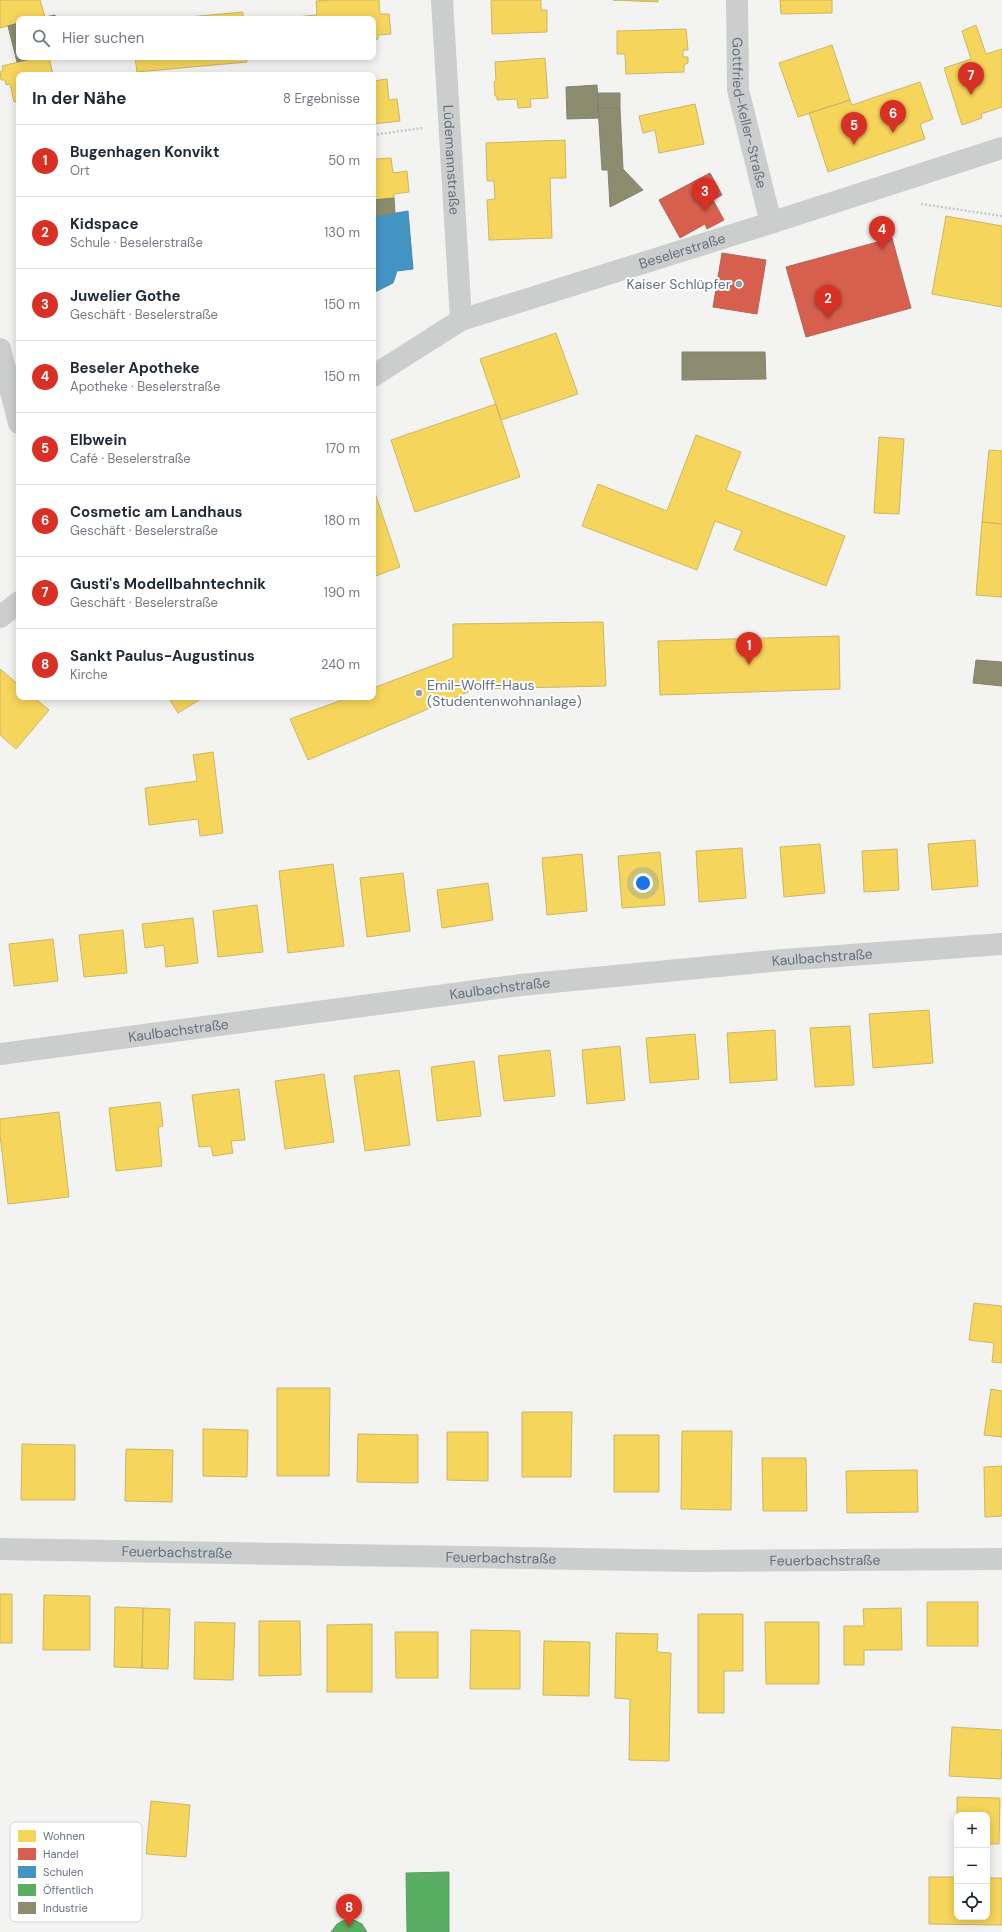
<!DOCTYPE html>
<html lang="de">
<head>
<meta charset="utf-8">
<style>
  :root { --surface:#fff; --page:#f6f6f7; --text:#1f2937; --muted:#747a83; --line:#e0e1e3; --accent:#d93025 }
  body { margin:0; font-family:"DM Sans",sans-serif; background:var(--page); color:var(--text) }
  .controls { position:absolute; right:12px; bottom:12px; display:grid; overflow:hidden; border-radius:8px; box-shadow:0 2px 10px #0003 }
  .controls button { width:36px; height:36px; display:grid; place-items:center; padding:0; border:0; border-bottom:1px solid var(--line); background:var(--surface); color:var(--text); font:20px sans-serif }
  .you { position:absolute; left:643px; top:883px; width:14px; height:14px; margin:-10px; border:3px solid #fff; border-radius:50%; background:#1a73e8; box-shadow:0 0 0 6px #1a73e833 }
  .badge { display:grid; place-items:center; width:26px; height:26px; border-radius:50%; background:var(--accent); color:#fff; font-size:13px; font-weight:700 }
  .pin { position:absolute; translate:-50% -33px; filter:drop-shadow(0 1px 2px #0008) }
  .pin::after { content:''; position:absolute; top:21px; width:14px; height:12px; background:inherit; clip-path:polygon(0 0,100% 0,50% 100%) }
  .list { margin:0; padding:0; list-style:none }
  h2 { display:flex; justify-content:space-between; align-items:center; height:52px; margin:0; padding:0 16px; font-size:17px }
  h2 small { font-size:13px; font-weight:400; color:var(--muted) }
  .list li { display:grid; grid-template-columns:26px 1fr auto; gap:12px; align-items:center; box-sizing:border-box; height:72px; padding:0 16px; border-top:1px solid var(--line) }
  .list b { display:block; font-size:15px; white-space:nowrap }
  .list p { margin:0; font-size:13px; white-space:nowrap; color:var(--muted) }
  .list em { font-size:13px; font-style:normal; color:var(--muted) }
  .icon { flex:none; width:22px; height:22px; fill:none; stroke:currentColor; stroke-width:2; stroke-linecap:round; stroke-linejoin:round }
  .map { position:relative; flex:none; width:1002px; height:1932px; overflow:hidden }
  .search { position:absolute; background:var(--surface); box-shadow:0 2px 10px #0003; left:16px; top:16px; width:360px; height:44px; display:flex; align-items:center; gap:10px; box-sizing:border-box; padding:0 14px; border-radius:8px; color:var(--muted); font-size:15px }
  .panel { position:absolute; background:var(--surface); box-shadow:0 2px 10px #0003; left:16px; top:72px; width:360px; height:628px; border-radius:8px }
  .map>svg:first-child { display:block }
  .homes { fill:#f6d55c; stroke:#cab767 }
  .shops { fill:#d6604d; stroke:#b4655d }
  .schools { fill:#4393c3; stroke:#4d89af }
  .public { fill:#5aae61; stroke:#5d9c6b }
  .industry { fill:#8c8c6e; stroke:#808474 }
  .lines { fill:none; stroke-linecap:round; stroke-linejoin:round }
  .path { stroke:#c8caca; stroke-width:2.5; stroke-dasharray:2 2; stroke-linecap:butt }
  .street { stroke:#cccdcd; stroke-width:22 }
  .poi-dot { fill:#979fa9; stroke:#fff; stroke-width:1.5 }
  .labels { text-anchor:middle; stroke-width:4; stroke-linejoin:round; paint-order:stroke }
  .street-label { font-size:14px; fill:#657181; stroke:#fff }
  .poi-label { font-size:14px; fill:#657181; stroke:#fff; text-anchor:end }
  .key { fill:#fff; stroke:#d1d4d9; stroke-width:1 }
  .key-label { font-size:11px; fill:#657181 }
</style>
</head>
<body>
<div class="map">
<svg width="1002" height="1932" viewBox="0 0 1002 1932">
  <rect width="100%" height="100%" fill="#f3f4f2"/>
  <path class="homes" d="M 0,0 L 40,0 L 45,17 L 19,19 L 19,23 L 0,28 Z
    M 333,0 L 379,0 L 380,14 L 389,14 L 391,34 L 378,35 L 378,39 L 373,40 L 373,19 L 295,19 L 295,17 L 317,15 L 316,1 Z
    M 491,0 L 541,0 L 541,10 L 547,10 L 547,32 L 492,34 Z
    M 613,0 L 658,0 L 658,2 Z
    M 780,0 L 832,0 L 832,13 L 781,14 Z
    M 243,12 L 243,19 L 166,19 Z
    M 976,25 L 986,54 L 1002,49 L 1002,107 L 981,114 L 982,118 L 962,125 L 944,68 L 971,59 L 962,31 Z
    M 686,29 L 688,50 L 683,50 L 683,57 L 688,57 L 688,63 L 684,65 L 684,72 L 626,74 L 625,54 L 617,54 L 617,31 Z
    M 832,45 L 850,100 L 798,117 L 779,63 Z
    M 39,57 L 49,57 L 53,75 L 19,75 L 19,101 L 14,102 L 10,84 L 6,85 L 5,80 L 1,80 L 0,72 L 3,70 L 2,66 Z
    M 135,57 L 246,57 L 247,62 L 137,72 Z
    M 545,58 L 548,98 L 530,99 L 531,107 L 518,108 L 517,99 L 497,100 L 497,96 L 495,96 L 494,82 L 496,81 L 495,62 Z
    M 387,79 L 389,100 L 397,99 L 400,121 L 373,124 L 373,81 Z
    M 920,82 L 933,119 L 920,124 L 925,139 L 828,172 L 809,113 L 850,100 L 852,105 Z
    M 695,104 L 704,144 L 659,153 L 655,130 L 643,133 L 639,116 Z
    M 565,140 L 566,178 L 550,178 L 552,238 L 489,240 L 487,200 L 495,199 L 494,181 L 487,181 L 486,143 Z
    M 373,154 L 375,154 L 375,159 L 391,158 L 393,173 L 407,171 L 409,192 L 394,194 L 394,198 L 373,200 Z
    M 946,216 L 1002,226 L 1002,307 L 932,294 Z
    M 556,333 L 578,394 L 501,420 L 480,359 Z
    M 496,404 L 520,477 L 415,512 L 391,440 Z
    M 696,435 L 741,452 L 726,490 L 845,536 L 826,586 L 734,550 L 742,531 L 715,521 L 697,570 L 582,526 L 598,484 L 667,511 Z
    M 879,437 L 904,439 L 899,514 L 874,513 Z
    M 989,450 L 1002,451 L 1002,524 L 982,522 Z
    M 373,487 L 400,567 L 373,577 Z
    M 982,522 L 1002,524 L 1002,597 L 976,595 Z
    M 603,622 L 606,686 L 475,689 L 308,760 L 290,719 L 350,697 L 373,697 L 373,688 L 453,658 L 453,624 Z
    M 839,636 L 840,689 L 660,695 L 658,641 Z
    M 0,669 L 19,685 L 19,697 L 33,697 L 49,710 L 16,749 L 0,735 Z
    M 168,697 L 204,697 L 178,713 Z
    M 213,752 L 223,833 L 200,836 L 198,819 L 149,825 L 145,788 L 197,781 L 193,755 Z
    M 975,840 L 978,886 L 932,890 L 928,844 Z
    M 820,844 L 825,893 L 784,897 L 780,847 Z
    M 742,848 L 746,898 L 699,902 L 696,851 Z
    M 897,849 L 899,890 L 864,892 L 862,851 Z
    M 660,852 L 665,905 L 622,908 L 618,856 Z
    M 582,854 L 587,911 L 547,915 L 542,858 Z
    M 333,864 L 344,946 L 288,953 L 279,871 Z
    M 403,873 L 410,931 L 367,937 L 360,878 Z
    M 488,883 L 493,920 L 442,928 L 437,890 Z
    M 257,905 L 263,952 L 218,957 L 213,911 Z
    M 193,918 L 198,963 L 166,967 L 164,945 L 145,948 L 142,924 Z
    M 123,930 L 127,973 L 84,977 L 79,935 Z
    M 53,939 L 58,981 L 14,986 L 9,944 Z
    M 929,1010 L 933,1063 L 873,1068 L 869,1014 Z
    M 850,1026 L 854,1085 L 815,1087 L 810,1028 Z
    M 775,1030 L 777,1080 L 730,1083 L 727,1033 Z
    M 695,1034 L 699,1079 L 650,1083 L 646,1038 Z
    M 620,1046 L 625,1100 L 587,1104 L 582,1050 Z
    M 550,1050 L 555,1096 L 504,1101 L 498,1056 Z
    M 474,1061 L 481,1116 L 437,1121 L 431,1067 Z
    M 399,1070 L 410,1145 L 365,1151 L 354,1076 Z
    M 324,1074 L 334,1142 L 285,1149 L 275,1081 Z
    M 239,1089 L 245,1140 L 231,1141 L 233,1153 L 213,1156 L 211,1146 L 199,1147 L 192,1095 Z
    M 160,1102 L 163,1126 L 158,1127 L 162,1166 L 116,1171 L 109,1108 Z
    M 59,1112 L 69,1197 L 8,1204 L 0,1135 L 0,1119 Z
    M 974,1303 L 1002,1306 L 1002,1363 L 992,1362 L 994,1343 L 969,1340 Z
    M 277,1388 L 330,1388 L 329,1476 L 277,1476 Z
    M 991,1389 L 1002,1391 L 1002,1437 L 984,1435 Z
    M 522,1412 L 572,1412 L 571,1477 L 522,1477 Z
    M 203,1429 L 248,1430 L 247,1477 L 203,1476 Z
    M 682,1431 L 732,1431 L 731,1510 L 681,1509 Z
    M 447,1432 L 488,1432 L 488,1481 L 447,1480 Z
    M 358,1434 L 418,1435 L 418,1483 L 357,1482 Z
    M 614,1435 L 659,1435 L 659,1492 L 614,1492 Z
    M 22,1444 L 75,1445 L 75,1500 L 21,1500 Z
    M 126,1449 L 173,1450 L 172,1502 L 125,1501 Z
    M 762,1458 L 806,1458 L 807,1511 L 763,1511 Z
    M 1002,1466 L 1002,1516 L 985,1517 L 984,1467 Z
    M 917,1470 L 918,1512 L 847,1513 L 846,1471 Z
    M 0,1594 L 12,1594 L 12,1643 L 0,1643 Z
    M 44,1595 L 90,1596 L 90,1650 L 43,1650 Z
    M 927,1602 L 978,1602 L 978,1646 L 927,1646 Z
    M 115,1607 L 143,1608 L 142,1668 L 114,1667 Z
    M 143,1608 L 170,1609 L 168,1669 L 142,1668 Z
    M 901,1608 L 902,1650 L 864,1650 L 864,1665 L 844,1665 L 844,1626 L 864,1626 L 863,1609 Z
    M 698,1614 L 743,1614 L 743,1671 L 724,1671 L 724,1713 L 698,1713 Z
    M 259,1621 L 300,1621 L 301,1675 L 259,1676 Z
    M 195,1622 L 235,1623 L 233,1680 L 194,1679 Z
    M 765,1622 L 819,1622 L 819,1684 L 766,1684 Z
    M 372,1624 L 372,1692 L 327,1692 L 327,1625 Z
    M 471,1630 L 520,1631 L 520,1689 L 470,1689 Z
    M 395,1632 L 438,1632 L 438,1678 L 396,1678 Z
    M 616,1633 L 658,1634 L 657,1652 L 671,1653 L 669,1761 L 629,1760 L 630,1699 L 615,1698 Z
    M 544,1641 L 590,1642 L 589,1696 L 543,1695 Z
    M 952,1727 L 1002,1730 L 1001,1779 L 949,1776 Z
    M 957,1797 L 1000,1798 L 999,1844 L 987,1844 L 987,1815 L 957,1815 Z
    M 151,1801 L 190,1805 L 186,1857 L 146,1854 Z
    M 929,1877 L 957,1877 L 957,1917 L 987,1917 L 987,1878 L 1002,1878 L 1002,1925 L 929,1924 Z"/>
  <path class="shops" d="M 710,173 L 722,195 L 713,200 L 724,220 L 707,229 L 705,224 L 680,238 L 659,200 Z
    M 892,238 L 911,308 L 806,337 L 786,267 Z
    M 722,253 L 766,260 L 757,314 L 713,307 Z"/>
  <path class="schools" d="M 408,211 L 413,269 L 397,271 L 393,283 L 373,293 L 373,234 L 375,234 L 373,217 Z"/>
  <path class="public" d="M 449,1872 L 449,1932 L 407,1932 L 406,1873 Z
    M 354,1920 L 362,1924 L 367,1932 L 331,1932 L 337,1924 L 342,1921 Z"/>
  <path class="industry" d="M 55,15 L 56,19 L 38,19 L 45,17 Z
    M 19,23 L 19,40 L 12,42 L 8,26 Z
    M 19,40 L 19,57 L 39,57 L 17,62 L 12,42 Z
    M 597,85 L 599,118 L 567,119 L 566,87 Z
    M 597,93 L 620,93 L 620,108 L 598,108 Z
    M 598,108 L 620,108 L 623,169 L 643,190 L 610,207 L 608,170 L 602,170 Z
    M 394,198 L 395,213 L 373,217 L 373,200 Z
    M 682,352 L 765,352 L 766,379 L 682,380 Z
    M 976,660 L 1002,662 L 1002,686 L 973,683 Z"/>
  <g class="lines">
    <path class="path" d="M 373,135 L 422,128
      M 921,204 L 1002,216"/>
    <g class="street">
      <path id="s1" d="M 442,0 L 461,320"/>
      <path id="s2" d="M 737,0 L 738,90 L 771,223"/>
      <path d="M 0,349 L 19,423"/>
      <path id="s3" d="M 373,376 L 461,320 L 761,226 L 1002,148"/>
      <path d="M 0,617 L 19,602"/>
      <path id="s4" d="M 0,1054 L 521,985 L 783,960 L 1002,944"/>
      <path id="s5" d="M 0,1549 L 692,1561 L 1002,1559"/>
    </g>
  </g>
  <g class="poi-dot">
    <circle cx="739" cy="284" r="4"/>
    <circle cx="419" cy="693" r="4"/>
  </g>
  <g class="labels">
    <g class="street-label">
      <text dy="5" stroke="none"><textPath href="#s2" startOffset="114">Gottfried-Keller-Straße</textPath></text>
      <text dy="5" stroke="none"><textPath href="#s1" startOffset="160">Lüdemannstraße</textPath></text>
      <text dy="5" stroke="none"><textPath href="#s3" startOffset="336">Beselerstraße</textPath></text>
      <text dy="5" stroke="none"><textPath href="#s4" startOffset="828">Kaulbachstraße</textPath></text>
      <text dy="5" stroke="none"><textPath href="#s4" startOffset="504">Kaulbachstraße</textPath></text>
      <text dy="5" stroke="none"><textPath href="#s4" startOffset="180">Kaulbachstraße</textPath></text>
      <text dy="5" stroke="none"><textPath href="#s5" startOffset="177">Feuerbachstraße</textPath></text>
      <text dy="5" stroke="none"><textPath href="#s5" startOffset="501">Feuerbachstraße</textPath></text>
      <text dy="5" stroke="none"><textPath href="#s5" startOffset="825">Feuerbachstraße</textPath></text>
    </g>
    <g class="poi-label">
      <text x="731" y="289">Kaiser Schlüpfer</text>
      <text x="427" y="690" text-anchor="start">Emil-Wolff-Haus<tspan x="427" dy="16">(Studentenwohnanlage)</tspan></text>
    </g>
  </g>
  <rect x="10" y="1822" width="132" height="100" rx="6" class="key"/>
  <rect x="18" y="1830" width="18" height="12" fill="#f6d55c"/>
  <rect x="18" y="1848" width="18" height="12" fill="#d6604d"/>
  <rect x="18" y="1866" width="18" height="12" fill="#4393c3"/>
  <rect x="18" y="1884" width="18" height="12" fill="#5aae61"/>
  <rect x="18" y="1902" width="18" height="12" fill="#8c8c6e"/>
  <g class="key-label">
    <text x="43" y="1840">Wohnen</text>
    <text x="43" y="1858">Handel</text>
    <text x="43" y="1876">Schulen</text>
    <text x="43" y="1894">Öffentlich</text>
    <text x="43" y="1912">Industrie</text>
  </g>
</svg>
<div class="controls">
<button>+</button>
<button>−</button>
<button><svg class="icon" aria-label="locate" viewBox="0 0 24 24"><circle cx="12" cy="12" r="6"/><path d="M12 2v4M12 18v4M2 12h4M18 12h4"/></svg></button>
</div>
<div class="you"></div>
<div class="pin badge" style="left:749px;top:665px">1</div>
<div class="pin badge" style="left:828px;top:318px">2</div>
<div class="pin badge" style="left:705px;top:211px">3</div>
<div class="pin badge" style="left:882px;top:249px">4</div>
<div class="pin badge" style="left:854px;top:145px">5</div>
<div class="pin badge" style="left:893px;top:133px">6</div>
<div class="pin badge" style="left:971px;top:95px">7</div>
<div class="pin badge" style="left:349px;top:1927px">8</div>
<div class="search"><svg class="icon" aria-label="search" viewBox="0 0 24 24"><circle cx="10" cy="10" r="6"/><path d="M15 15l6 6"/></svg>Hier suchen</div>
<section class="panel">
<h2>In der Nähe<small>8 Ergebnisse</small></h2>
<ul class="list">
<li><span class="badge">1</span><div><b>Bugenhagen Konvikt</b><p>Ort</p></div><em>50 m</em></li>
<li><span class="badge">2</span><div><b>Kidspace</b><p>Schule · Beselerstraße</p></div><em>130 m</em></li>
<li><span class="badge">3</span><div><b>Juwelier Gothe</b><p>Geschäft · Beselerstraße</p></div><em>150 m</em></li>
<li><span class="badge">4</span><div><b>Beseler Apotheke</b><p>Apotheke · Beselerstraße</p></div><em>150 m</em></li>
<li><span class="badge">5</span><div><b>Elbwein</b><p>Café · Beselerstraße</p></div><em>170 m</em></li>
<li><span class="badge">6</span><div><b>Cosmetic am Landhaus</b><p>Geschäft · Beselerstraße</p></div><em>180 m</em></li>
<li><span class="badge">7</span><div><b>Gusti's Modellbahntechnik</b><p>Geschäft · Beselerstraße</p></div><em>190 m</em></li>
<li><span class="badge">8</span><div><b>Sankt Paulus-Augustinus</b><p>Kirche</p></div><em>240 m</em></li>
</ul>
</section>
</div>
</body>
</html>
